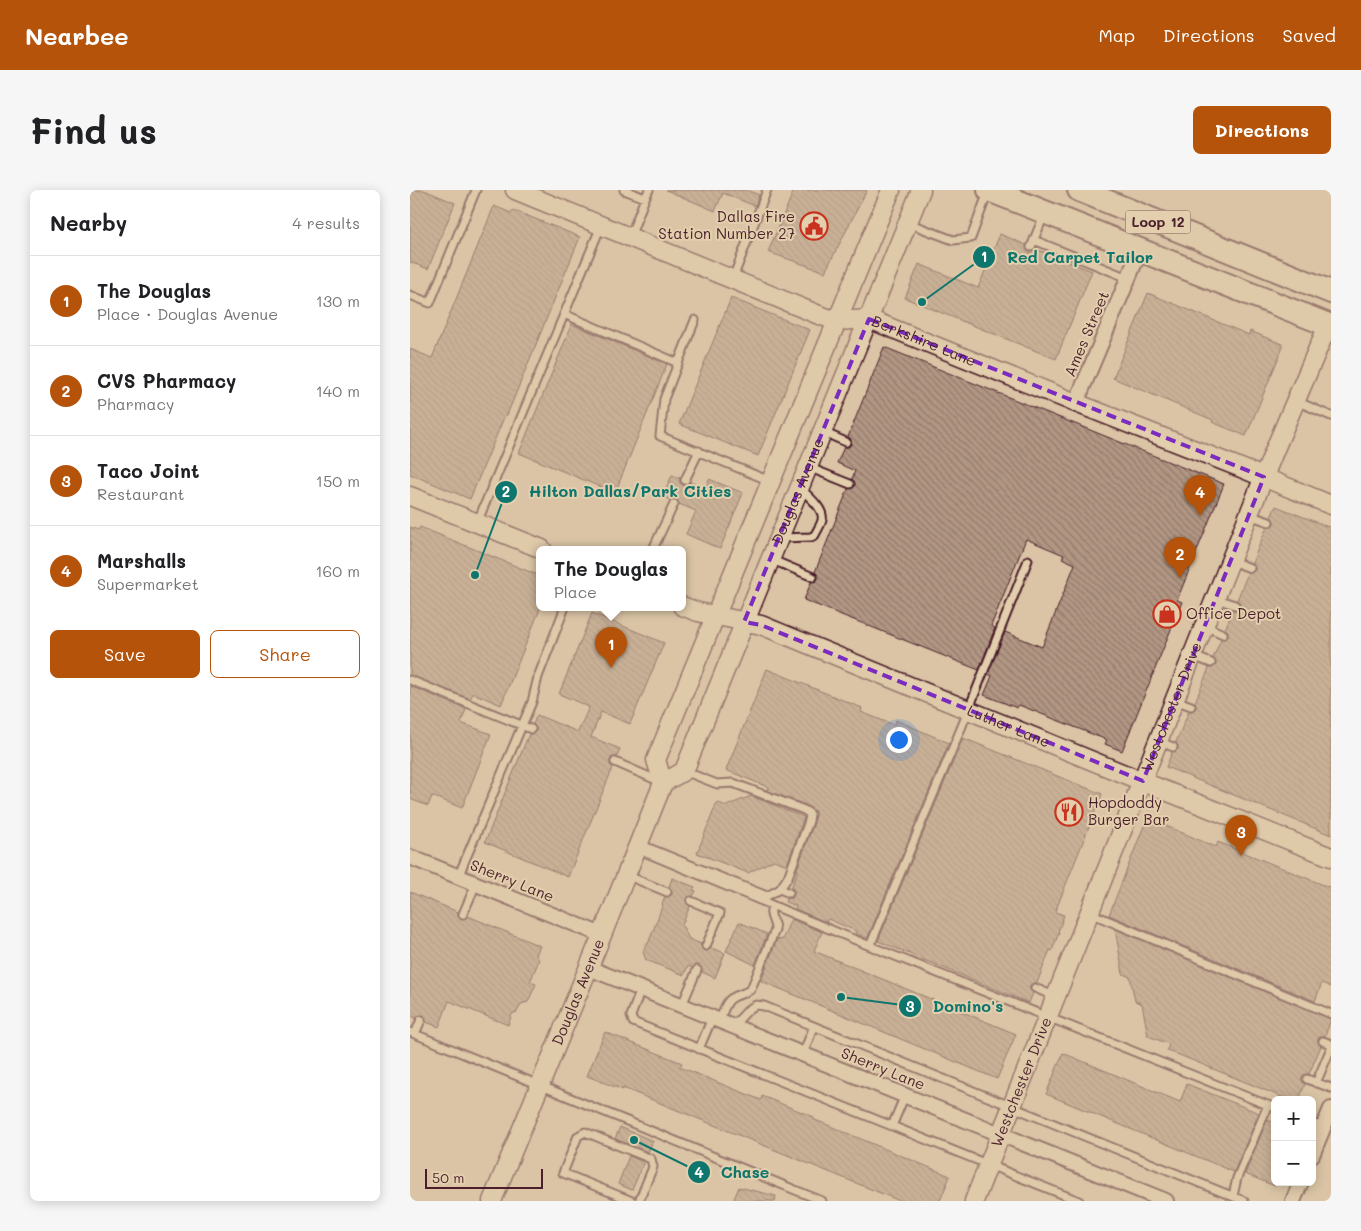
<!DOCTYPE html>
<html lang="en">
<head>
<meta charset="utf-8">
<style>
  :root { --surface:#fff; --page:#f6f6f6; --text:#202124; --muted:#757577; --line:#e0e0e0; --accent:#b45309 }
  body { margin:0; font-family:Mali,sans-serif; background:var(--page); color:var(--text) }
  .controls { position:absolute; right:15px; bottom:15px; display:grid; overflow:hidden; border-radius:8px; box-shadow:0 2px 12px #0003 }
  .controls button { width:45px; height:45px; display:grid; place-items:center; padding:0; border:0; border-bottom:1px solid var(--line); background:var(--surface); color:var(--text); font:25px sans-serif }
  .scale { position:absolute; left:15px; bottom:12px; width:118px; box-sizing:border-box; padding-left:5px; border:2px solid #4a1f2b; border-top:0; font-size:14px; line-height:18px; white-space:nowrap; color:#4a1f2b; -webkit-text-stroke:4px #e3cfad; paint-order:stroke }
  .you { position:absolute; left:488px; top:549px; width:18px; height:18px; margin:-12px; border:4px solid #fff; border-radius:50%; background:#1a73e8; box-shadow:0 0 0 8px #1a73e833 }
  .badge { display:grid; place-items:center; width:32px; height:32px; border-radius:50%; background:var(--accent); color:#fff; font-size:16px; font-weight:700 }
  .pin { position:absolute; translate:-50% -41px; filter:drop-shadow(0 1px 2px #0008) }
  .pin::after { content:''; position:absolute; top:26px; width:18px; height:15px; background:inherit; clip-path:polygon(0 0,100% 0,50% 100%) }
  .popup { position:absolute; left:126px; top:356px; width:150px; height:65px; box-sizing:border-box; display:grid; place-content:center; border-radius:8px; background:var(--surface); filter:drop-shadow(0 1px 4px #0005); font-size:16px; white-space:nowrap; color:var(--muted) }
  .popup b { font-size:19px; color:var(--text) }
  .popup::after { content:''; position:absolute; left:50%; top:100%; margin-left:-10px; border:10px solid transparent; border-top-color:var(--surface) }
  .list { margin:0; padding:0; list-style:none }
  h2 { display:flex; justify-content:space-between; align-items:center; height:65px; margin:0; padding:0 20px; font-size:21px }
  h2 small { font-size:16px; font-weight:400; color:var(--muted) }
  .list li { display:grid; grid-template-columns:32px 1fr auto; gap:15px; align-items:center; box-sizing:border-box; height:90px; padding:0 20px; border-top:1px solid var(--line) }
  .list b { display:block; font-size:19px; white-space:nowrap }
  .list p { margin:0; font-size:16px; white-space:nowrap; color:var(--muted) }
  .list em { font-size:16px; font-style:normal; color:var(--muted) }
  .actions { display:flex; gap:10px; padding:15px 20px }
  .actions a { flex:1; padding:11px 0; border:1px solid var(--accent); border-radius:8px; text-align:center; font-size:18px; color:var(--accent) }
  .actions .main { background:var(--accent); color:#fff }
  .map { position:relative; flex:none; width:921px; height:1011px; overflow:hidden; border-radius:8px }
  header { display:flex; align-items:center; gap:30px; box-sizing:border-box; height:70px; padding:0 25px; background:var(--accent); color:#fff }
  header strong { font-size:24px }
  nav { display:flex; gap:28px; margin-inline-start:auto; font-size:18px }
  .intro { display:flex; align-items:center; justify-content:space-between; box-sizing:border-box; height:120px; padding:0 30px }
  h1 { margin:0; font-size:35px }
  .button { padding:12px 22px; border-radius:8px; background:var(--accent); color:#fff; font-size:18px; font-weight:700 }
  main { display:flex; gap:30px; padding:0 30px }
  aside { flex:1; background:var(--surface); border-radius:8px; box-shadow:0 2px 12px #0003 }
  .map>svg:first-child { display:block }
  .building { fill:url(#building-back-hatch); stroke:#4a1f2b }
  .lines { fill:none; stroke-linecap:round; stroke-linejoin:round }
  .service-casing { stroke:#4a1f2b; stroke-width:11 }
  .minor-casing { stroke:#4a1f2b; stroke-width:18 }
  .tertiary-casing { stroke:#4a1f2b; stroke-width:21 }
  .primary-casing { stroke:#4a1f2b; stroke-width:26 }
  .service { stroke:#e3cfad; stroke-width:7 }
  .minor { stroke:#e3cfad; stroke-width:14 }
  .tertiary { stroke:#e3cfad; stroke-width:18 }
  .primary { stroke:#e3cfad; stroke-width:22 }
  .marked { fill:none; stroke:#7b2cbf; stroke-width:4; stroke-dasharray:10 6; stroke-linejoin:round }
  .labels { text-anchor:middle; stroke-width:4; stroke-linejoin:round; paint-order:stroke }
  .shield { fill:#e3cfad; stroke:#785452; stroke-width:1 }
  .shield-label { font-size:14px; font-weight:bold; fill:#4a1f2b }
  .poi-label { font-size:15px; fill:#4a1f2b; stroke:#e3cfad; text-anchor:start }
  .street-label { font-size:15px; fill:#4a1f2b; stroke:#e3cfad }
  .leader { fill:none; stroke:#0f766e; stroke-width:2 }
  .callout-dot { fill:#0f766e; stroke:#e3cfad; stroke-width:2 }
  .mark-label { font-size:15px; text-anchor:middle; font-weight:bold; fill:#fff }
  .callout-label { font-size:16px; text-anchor:middle; font-weight:bold; fill:#0f766e; stroke:#e3cfad; stroke-width:4; stroke-linejoin:round; paint-order:stroke }
</style>
</head>
<body>
<header>
<strong>Nearbee</strong>
<nav><a>Map</a><a>Directions</a><a>Saved</a></nav>
</header>
<div class="intro"><h1>Find us</h1><a class="button">Directions</a></div>
<main>
<aside>
<h2>Nearby<small>4 results</small></h2>
<ul class="list">
<li><span class="badge">1</span><div><b>The Douglas</b><p>Place · Douglas Avenue</p></div><em>130 m</em></li>
<li><span class="badge">2</span><div><b>CVS Pharmacy</b><p>Pharmacy</p></div><em>140 m</em></li>
<li><span class="badge">3</span><div><b>Taco Joint</b><p>Restaurant</p></div><em>150 m</em></li>
<li><span class="badge">4</span><div><b>Marshalls</b><p>Supermarket</p></div><em>160 m</em></li>
</ul>
<div class="actions"><a class="main">Save</a><a>Share</a></div>
</aside>
<div class="map">
<svg width="921" height="1011" viewBox="0 0 921 1011">
  <defs>
    <pattern id="building-back-hatch" width="6" height="6" patternUnits="userSpaceOnUse" patternTransform="scale(1.25)"><rect width="6" height="6" fill="#b19683"/><path d="M-1 5l2 2M0 0l6 6M5-1l2 2" fill="none" stroke="#927a6b"/></pattern>
  </defs>
  <rect width="100%" height="100%" fill="#dac4a5"/>
  <filter id="ink" filterUnits="userSpaceOnUse"><feTurbulence type="fractalNoise" baseFrequency=".02" numOctaves="2"/><feDisplacementMap in="SourceGraphic" scale="10" xChannelSelector="R" yChannelSelector="G"/><feConvolveMatrix kernelMatrix="1 2 1 2 8 2 1 2 1" color-interpolation-filters="sRGB"/></filter>
  <g filter="url(#ink)">
    <path class="building" d="M 0,0 L 14,0 L 45,13 L 18,79 L 0,72 Z
      M 256,0 L 337,0 L 349,5 L 345,16 L 313,3 L 305,21 Z
      M 384,0 L 457,0 L 415,82 L 358,62 Z
      M 84,16 L 101,23 L 103,20 L 170,47 L 97,225 L 95,225 L 60,309 L 0,284 L 0,159 L 22,168 Z
      M 590,44 L 616,55 L 617,60 L 619,62 L 624,61 L 626,59 L 682,81 L 646,169 L 495,108 L 509,74 L 568,98 Z
      M 738,103 L 839,145 L 840,141 L 872,154 L 872,156 L 873,157 L 836,246 L 802,232 L 803,230 L 703,188 Z
      M 321,108 L 400,140 L 348,266 L 269,234 Z
      M 162,134 L 257,174 L 205,303 L 109,263 Z
      M 474,157 L 814,294 L 767,410 L 772,412 L 712,561 L 695,554 L 697,550 L 609,515 L 607,518 L 574,505 L 582,486 L 578,484 L 595,442 L 632,457 L 665,374 L 652,368 L 654,365 L 616,349 L 581,436 L 585,438 L 569,480 L 394,410 L 401,392 L 406,391 L 408,389 L 407,384 L 405,382 L 438,299 L 443,298 L 445,296 L 444,291 L 442,289 L 445,281 L 427,273 L 434,257 L 439,257 L 441,254 L 441,249 L 438,247 Z
      M 262,285 L 270,288 L 270,293 L 273,295 L 278,295 L 280,292 L 295,299 L 299,289 L 333,303 L 310,359 L 276,344 L 286,321 L 269,314 L 266,309 L 260,310 L 253,307 Z
      M 866,316 L 921,338 L 921,645 L 756,577 L 762,562 L 766,561 L 768,559 L 768,556 L 766,552 L 779,521 L 782,521 L 786,518 L 786,516 L 785,512 L 799,478 L 802,478 L 806,475 L 806,472 L 803,468 L 811,449 L 816,449 L 818,446 L 818,441 L 815,439 L 823,420 L 827,420 L 830,417 L 830,413 L 827,410 L 838,383 L 841,383 L 845,380 L 845,377 L 842,373 L 857,337 L 860,337 L 864,334 L 864,331 L 861,327 Z
      M 0,337 L 8,340 L 10,337 L 130,386 L 130,419 L 91,515 L 63,503 L 60,509 L 0,485 Z
      M 182,423 L 254,453 L 220,534 L 191,522 L 181,547 L 210,559 L 207,567 L 202,567 L 200,570 L 200,575 L 203,577 L 158,687 L 75,652 L 119,544 L 122,544 L 126,541 L 126,538 L 123,534 L 127,525 L 168,542 L 179,517 L 149,504 Z
      M 357,479 L 452,518 L 451,522 L 484,535 L 486,530 L 539,553 L 458,747 L 456,748 L 445,743 L 446,741 L 418,729 L 416,732 L 385,719 L 386,716 L 375,712 L 377,708 L 382,708 L 384,705 L 384,700 L 381,698 L 388,680 L 387,679 L 404,633 L 405,621 L 396,615 L 355,600 L 360,598 L 316,580 Z
      M 0,496 L 56,519 L 51,533 L 81,544 L 52,618 L 22,606 L 18,616 L 0,609 Z
      M 553,548 L 692,604 L 645,722 L 654,725 L 648,742 L 649,742 L 642,761 L 640,760 L 627,793 L 624,793 L 620,795 L 620,799 L 623,803 L 619,813 L 468,751 Z
      M 341,606 L 394,627 L 377,675 L 364,670 L 338,683 L 287,663 L 307,612 L 316,616 Z
      M 737,628 L 806,657 L 808,652 L 921,698 L 921,797 L 912,793 L 905,811 L 699,725 Z
      M 262,688 L 285,697 L 283,700 L 286,701 L 283,706 L 278,707 L 276,709 L 277,714 L 280,716 L 272,735 L 279,749 L 291,754 L 292,759 L 294,761 L 299,760 L 301,758 L 315,763 L 305,788 L 292,782 L 291,777 L 287,775 L 282,778 L 278,776 L 274,785 L 236,770 L 233,762 L 236,754 L 238,754 L 253,714 L 252,714 L 255,707 L 260,706 L 262,704 L 261,699 L 259,697 Z
      M 0,702 L 48,722 L 48,727 L 51,729 L 56,728 L 58,726 L 130,756 L 126,765 L 129,770 L 120,792 L 126,794 L 118,812 L 111,814 L 107,822 L 102,824 L 98,835 L 39,811 L 29,837 L 16,832 L 15,827 L 13,825 L 8,826 L 6,828 L 0,825 Z
      M 381,729 L 412,742 L 404,761 L 606,844 L 587,889 L 351,791 L 367,749 L 372,750 Z
      M 329,732 L 357,744 L 345,775 L 316,761 Z
      M 705,739 L 921,829 L 915,846 L 912,846 L 908,849 L 908,852 L 911,856 L 899,884 L 896,884 L 892,887 L 892,890 L 895,894 L 889,910 L 879,910 L 757,860 L 759,854 L 738,846 L 732,814 L 725,811 L 720,787 L 713,784 Z
      M 195,842 L 272,873 L 270,877 L 351,910 L 352,906 L 404,927 L 403,929 L 540,986 L 530,1011 L 490,1011 L 213,898 L 213,900 L 177,886 Z
      M 653,863 L 770,912 L 777,894 L 849,923 L 824,982 L 636,904 Z
      M 857,930 L 865,933 L 865,996 L 835,984 Z
      M 210,937 L 243,951 L 238,962 L 205,949 Z
      M 219,966 L 234,972 L 222,1000 L 208,994 Z
      M 329,997 L 366,1006 L 365,1011 L 323,1011 Z"/>
    <g class="lines">
      <g class="service-casing">
        <path id="service" d="M 214,0 L 235,8 L 239,0
          M 498,33 L 543,50 L 561,48 L 578,2
          M 220,47 L 235,8
          M 624,50 L 718,88
          M 621,57 L 634,25
          M 323,88 L 357,0
          M 0,105 L 20,113 L 66,0
          M 154,124 L 268,173
          M 285,130 L 254,209 L 250,246 L 360,291
          M 886,211 L 921,226
          M 413,242 L 436,252
          M 398,277 L 440,294
          M 275,290 L 289,261
          M 839,325 L 859,332
          M 67,333 L 191,36
          M 371,348 L 401,347 L 405,345 C 407,340 411,335 412,330 C 415,319 397,305 390,298
          M 243,359 L 264,314
          M 360,369 L 403,387
          M 822,371 L 840,378
          M 806,409 L 825,415
          M 795,436 L 813,444
          M 783,466 L 801,473
          M 0,490 L 121,539
          M 765,510 L 781,516
          M 748,551 L 763,557
          M 205,572 L 251,592
          M 229,654 L 357,706 L 370,699 L 378,687 L 399,631 L 400,624 L 394,620 L 323,593 L 307,594 L 274,581
          M 227,659 L 460,756 L 552,536 L 618,370
          M 216,685 L 257,702
          M 48,687 L 122,512 L 128,487 L 155,417
          M 370,699 L 379,703
          M 281,711 L 310,723 L 296,756
          M 680,723 L 921,824
          M 53,724 L 66,694
          M 460,756 L 865,918
          M 625,798 L 646,807
          M 231,799 L 221,826 L 223,832 L 669,1011
          M 272,815 L 287,780
          M 310,830 C 313,823 315,812 322,808 C 328,804 335,804 341,799 L 365,740 C 365,729 358,728 362,715
          M 323,836 L 339,819 L 346,815 L 354,816 L 834,1011
          M 0,842 L 412,1011
          M 5,844 L 11,830
          M 913,851 L 921,854
          M 289,859 L 302,828
          M 393,864 L 404,836
          M 897,889 L 921,898
          M 906,893 L 921,858
          M 902,933 L 913,937
          M 482,936 L 495,905
          M 823,1006 L 827,988 L 858,915
          M 222,1011 L 153,983 L 168,946 L 175,942 L 241,969 L 243,977 L 229,1011"/>
      </g>
      <g class="minor-casing">
        <path id="minor" d="M 666,213 L 730,60
          M 0,667 L 192,745
          M 179,778 L 756,1011
          M 902,965 L 921,919
          M 883,1011 L 891,992"/>
      </g>
      <g class="tertiary-casing">
        <g id="tertiary">
          <path id="s1" d="M 105,0 L 409,125 L 427,131 L 459,129 L 666,213 L 826,276 L 921,315"/>
          <path d="M 0,306 L 132,359"/>
          <path id="s2" d="M 272,416 L 288,422 L 351,435 L 746,597 L 921,667"/>
          <path d="M 253,593 L 246,570 L 481,0"/>
          <path id="s3" d="M 82,1011 L 192,745 L 253,593 L 274,581 C 352,387 433,194 511,0"/>
          <path id="s4" d="M 564,1011 L 865,259 L 918,135"/>
        </g>
      </g>
      <g class="primary-casing">
        <path id="primary" d="M 579,0 L 921,136
          M 669,0 L 921,102"/>
      </g>
      <use href="#service" class="service"/>
      <use href="#minor" class="minor"/>
      <use href="#tertiary" class="tertiary"/>
      <use href="#primary" class="primary"/>
    </g>
  </g>
  <path d="M0 0H921V1011H0ZM 459,129 L 854,287 L 733,591 L 351,435 L 334,432 Z" fill="#dac4a5" fill-opacity=".55" fill-rule="evenodd"/>
  <path class="marked" d="M 459,129 L 854,287 L 733,591 L 351,435 L 334,432 Z"/>
  <defs>
    <g id="civic-ring" transform="scale(1.4375)"><circle r="9.5" fill="#e3cfad" stroke="#c8321e" stroke-width="1.5"/><path d="M-.6-6.5H3V-4.5H.6V-3L4-1V1h2V6H-6V1h2V-1L-.6-3ZM-1.2 2.5V6h2.4V2.5Z" fill="#c8321e"/></g>
    <g id="shop-ring" transform="scale(1.4375)"><circle r="9.5" fill="#e3cfad" stroke="#c8321e" stroke-width="1.5"/><path d="M-5-2.5h2.3a2.7 3.5 0 0 1 5.4 0H5L5.5 6h-11ZM-1.5-2.5h3a1.5 2.3 0 0 0-3 0Z" fill="#c8321e"/></g>
    <g id="restaurant-ring" transform="scale(1.4375)"><circle r="9.5" fill="#e3cfad" stroke="#c8321e" stroke-width="1.5"/><path d="M-5-6h1v4h1v-4h1v4h1v-4h1v5L-1.5 .5V6h-2V.5L-5-1ZM5-6V6H3V1.5H1.5Q1.5-4 5-6Z" fill="#c8321e"/></g>
  </defs>
  <g fill-rule="evenodd">
    <use href="#civic-ring" x="404" y="36"/>
    <use href="#shop-ring" x="757" y="424"/>
    <use href="#restaurant-ring" x="659" y="622"/>
  </g>
  <g class="labels">
    <rect class="shield" x="715.5" y="20.5" width="65" height="23" rx="4"/>
    <g class="shield-label">
      <text x="748" y="37">Loop 12</text>
    </g>
    <g class="poi-label">
      <text x="385" y="32" text-anchor="end">Dallas Fire<tspan x="385" dy="17">Station Number 27</tspan></text>
      <text x="776" y="429">Office Depot</text>
      <text x="678" y="618">Hopdoddy<tspan x="678" dy="17">Burger Bar</tspan></text>
    </g>
    <g class="street-label">
      <text transform="translate(677 144) rotate(-67)" y="5">Ames Street</text>
      <text dy="5" stroke="none"><textPath href="#s1" startOffset="439">Berkshire Lane</textPath></text>
      <text dy="5" stroke="none"><textPath href="#s3" startOffset="778">Douglas Avenue</textPath></text>
      <text dy="5" stroke="none"><textPath href="#s4" startOffset="532">Westchester Drive</textPath></text>
      <text dy="5" stroke="none"><textPath href="#s2" startOffset="349">Luther Lane</textPath></text>
      <text transform="translate(102 691) rotate(22)" y="5">Sherry Lane</text>
      <text dy="5" stroke="none"><textPath href="#s3" startOffset="226">Douglas Avenue</textPath></text>
      <text transform="translate(473 879) rotate(22)" y="5">Sherry Lane</text>
      <text dy="5" stroke="none"><textPath href="#s4" startOffset="128">Westchester Drive</textPath></text>
    </g>
  </g>
  <path class="leader" d="M512 112L574 67M65 385L96 302M431 807L500 816M224 950L289 982"/>
  <g class="callout-dot">
    <circle cx="512" cy="112" r="5"/>
    <circle cx="65" cy="385" r="5"/>
    <circle cx="431" cy="807" r="5"/>
    <circle cx="224" cy="950" r="5"/>
    <circle cx="574" cy="67" r="12"/>
    <circle cx="96" cy="302" r="12"/>
    <circle cx="500" cy="816" r="12"/>
    <circle cx="289" cy="982" r="12"/>
  </g>
  <g class="mark-label">
    <text x="574" y="72">1</text>
    <text x="96" y="307">2</text>
    <text x="500" y="822">3</text>
    <text x="289" y="988">4</text>
  </g>
  <g class="callout-label">
    <text x="670" y="73">Red Carpet Tailor</text>
    <text x="220" y="307">Hilton Dallas/Park Cities</text>
    <text x="558" y="822">Domino's</text>
    <text x="335" y="988">Chase</text>
  </g>
</svg>
<div class="controls">
<button>+</button>
<button>−</button>
</div>
<div class="scale">50 m</div>
<div class="you"></div>
<div class="pin badge" style="left:201px;top:478px">1</div>
<div class="popup"><b>The Douglas</b>Place</div>
<div class="pin badge" style="left:770px;top:388px">2</div>
<div class="pin badge" style="left:831px;top:666px">3</div>
<div class="pin badge" style="left:790px;top:326px">4</div>
</div>
</main>
</body>
</html>
